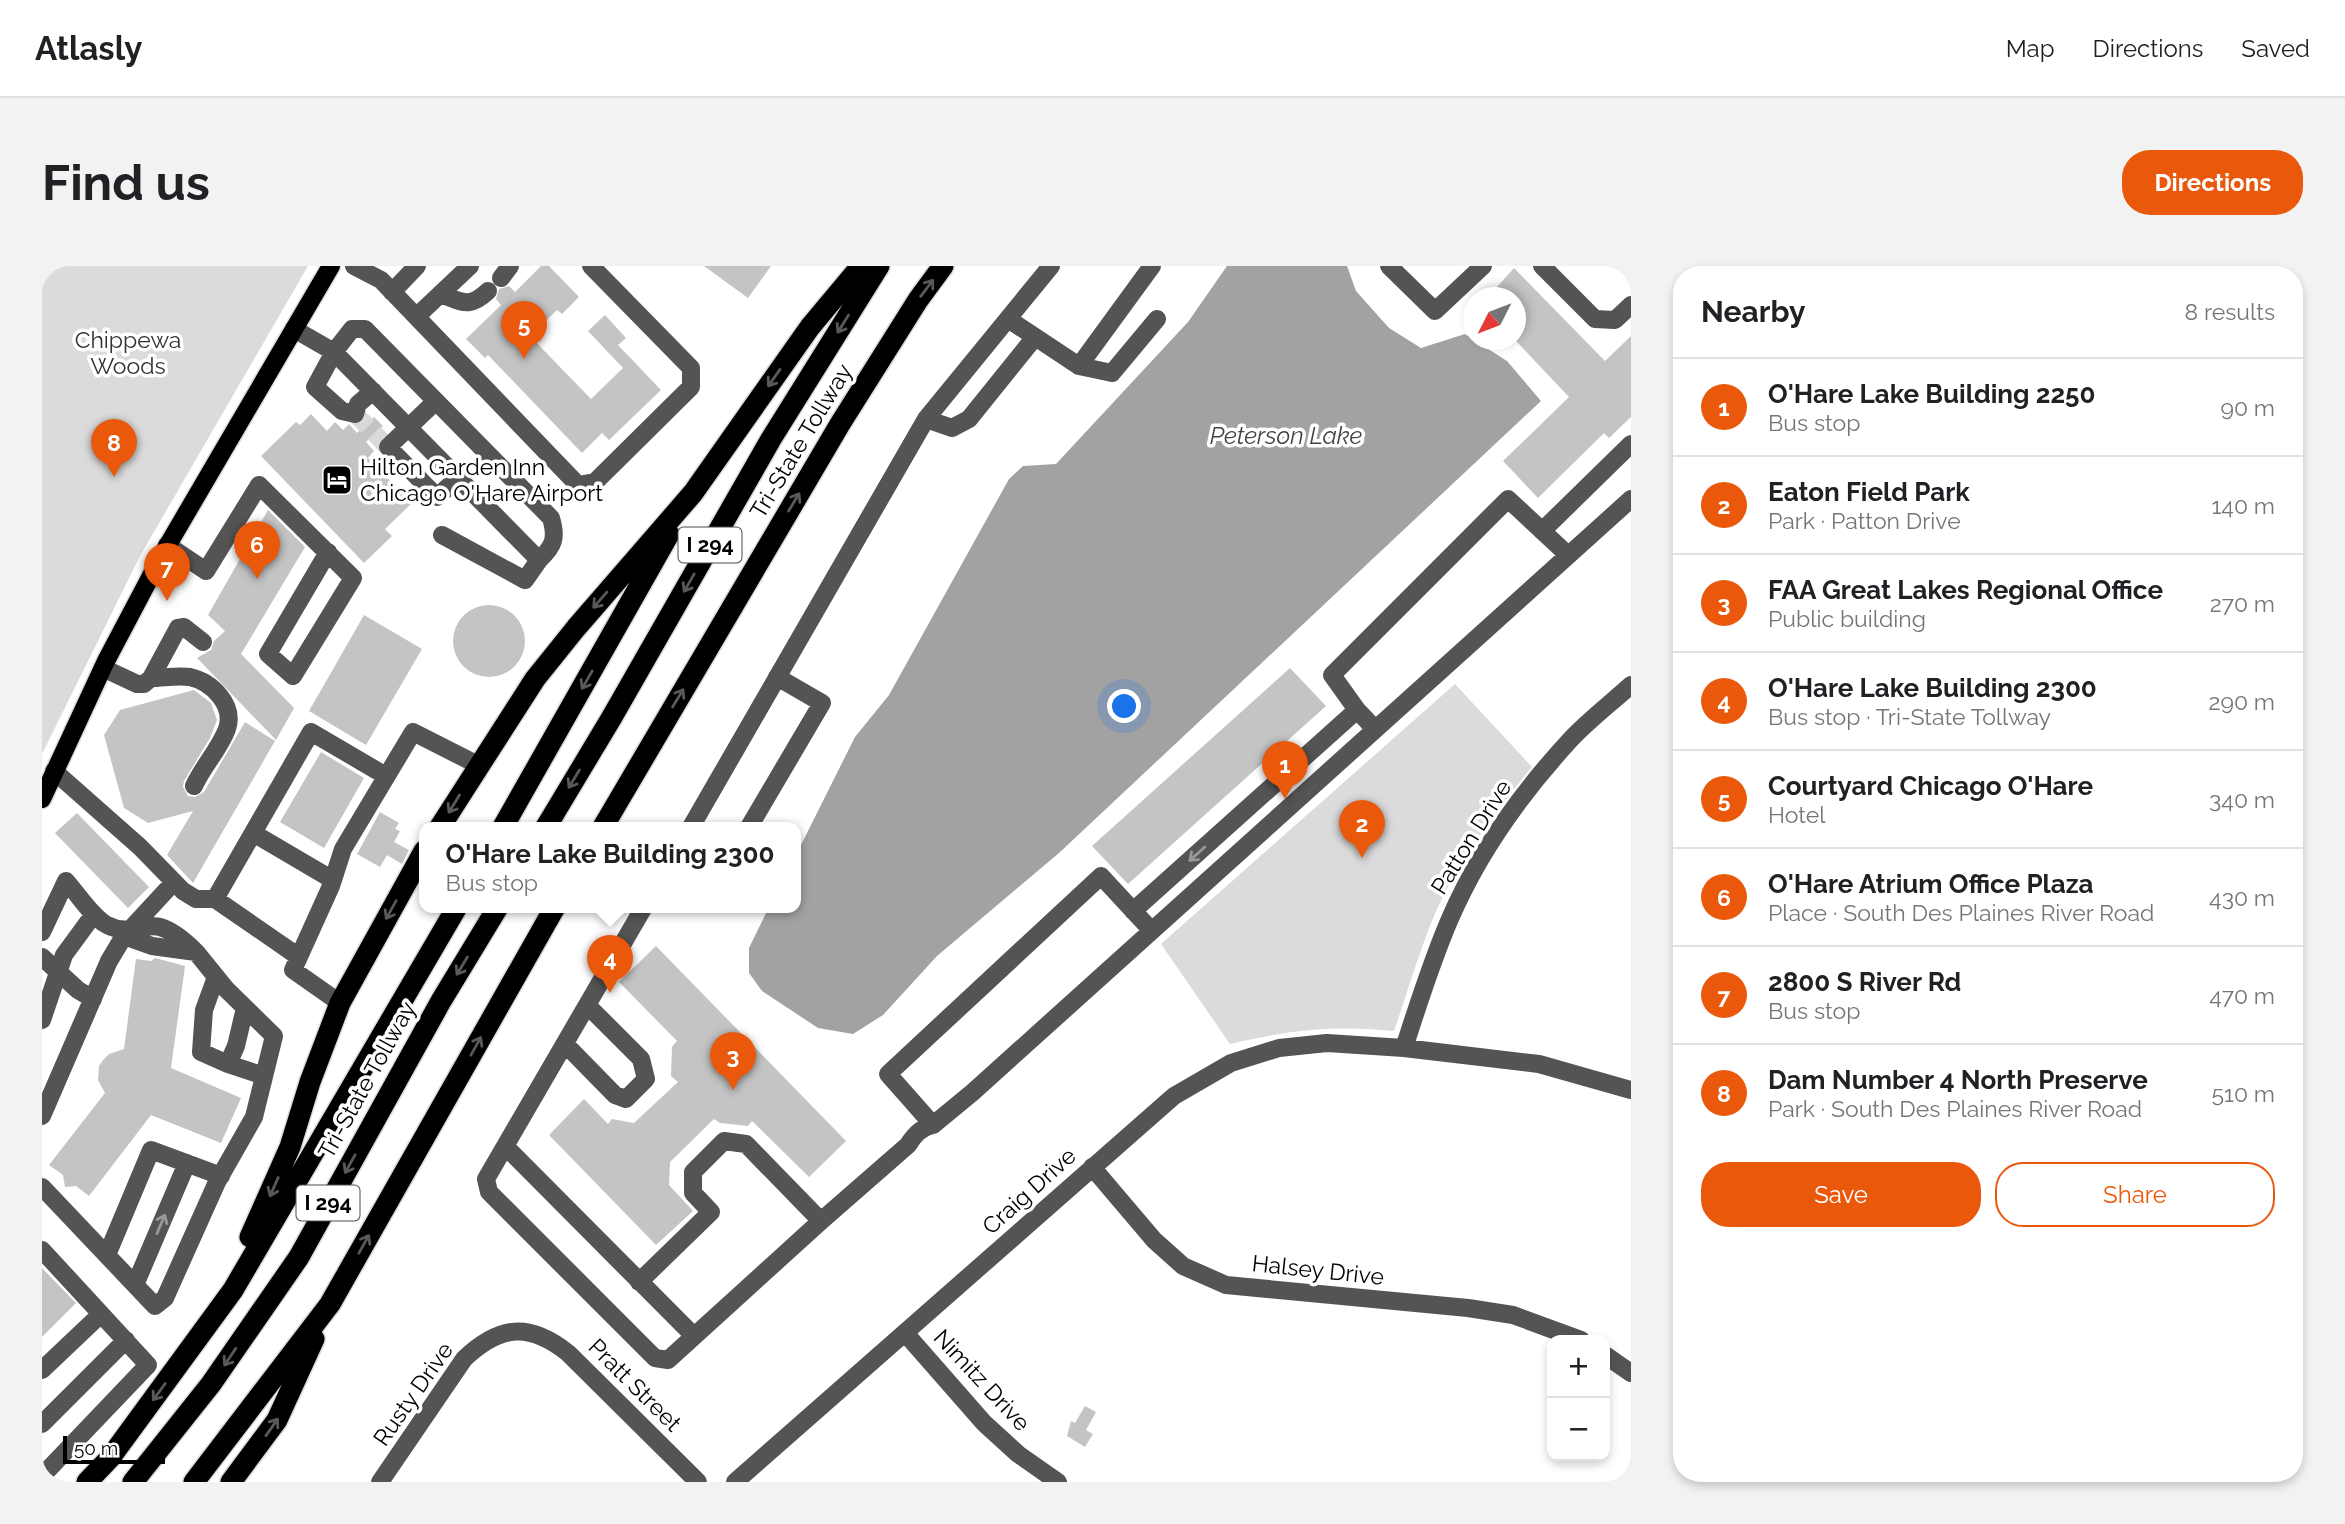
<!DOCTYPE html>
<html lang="en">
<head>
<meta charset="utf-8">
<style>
  :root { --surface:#fff; --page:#f2f2f2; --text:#202124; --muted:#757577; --line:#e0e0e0; --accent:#ea580c }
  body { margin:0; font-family:Raleway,sans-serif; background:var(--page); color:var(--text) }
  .controls { position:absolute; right:21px; bottom:21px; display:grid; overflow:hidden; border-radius:14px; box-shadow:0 4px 10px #0003 }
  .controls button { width:63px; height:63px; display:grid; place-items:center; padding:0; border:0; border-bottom:2px solid var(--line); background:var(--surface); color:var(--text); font:35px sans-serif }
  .compass { position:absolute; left:1421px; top:21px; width:63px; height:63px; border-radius:50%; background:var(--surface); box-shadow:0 4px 10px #0003; rotate:228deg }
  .scale { position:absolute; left:21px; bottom:18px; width:102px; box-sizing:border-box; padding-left:7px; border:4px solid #000; border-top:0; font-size:19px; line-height:24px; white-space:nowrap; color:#000; -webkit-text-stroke:5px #fff; paint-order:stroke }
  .you { position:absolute; left:1083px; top:441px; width:24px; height:24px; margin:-18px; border:5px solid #fff; border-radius:50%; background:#1a73e8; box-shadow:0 0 0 10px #1a73e833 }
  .badge { display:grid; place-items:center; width:46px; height:46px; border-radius:50%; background:var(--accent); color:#fff; font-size:23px; font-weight:700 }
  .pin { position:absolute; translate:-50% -58px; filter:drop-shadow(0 2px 4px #0008) }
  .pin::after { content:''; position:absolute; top:37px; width:24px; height:21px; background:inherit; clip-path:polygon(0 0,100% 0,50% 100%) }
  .popup { position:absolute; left:377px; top:556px; width:382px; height:91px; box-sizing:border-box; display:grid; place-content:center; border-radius:14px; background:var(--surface); filter:drop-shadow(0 2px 5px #0005); font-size:23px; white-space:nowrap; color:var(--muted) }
  .popup b { font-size:26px; color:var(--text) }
  .popup::after { content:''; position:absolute; left:50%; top:100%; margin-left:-14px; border:14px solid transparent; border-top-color:var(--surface) }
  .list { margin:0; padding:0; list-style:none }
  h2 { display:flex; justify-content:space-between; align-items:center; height:91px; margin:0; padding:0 28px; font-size:30px }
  h2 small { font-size:23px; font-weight:400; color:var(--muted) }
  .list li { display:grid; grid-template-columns:46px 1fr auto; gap:21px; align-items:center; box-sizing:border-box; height:98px; padding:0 28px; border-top:2px solid var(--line) }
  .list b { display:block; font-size:26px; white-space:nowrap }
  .list p { margin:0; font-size:23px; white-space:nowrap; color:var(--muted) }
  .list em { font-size:23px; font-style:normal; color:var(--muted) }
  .actions { display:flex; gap:14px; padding:21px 28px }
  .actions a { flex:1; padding:16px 0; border:2px solid var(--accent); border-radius:28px; text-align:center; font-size:24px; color:var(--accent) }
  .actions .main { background:var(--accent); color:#fff }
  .map { position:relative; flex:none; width:1589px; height:1216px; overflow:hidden; border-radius:28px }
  header { display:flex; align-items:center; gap:42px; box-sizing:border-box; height:98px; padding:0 35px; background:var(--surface); border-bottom:2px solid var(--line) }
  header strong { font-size:33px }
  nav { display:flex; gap:38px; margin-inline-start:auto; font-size:24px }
  .intro { display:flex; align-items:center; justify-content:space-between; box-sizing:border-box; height:168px; padding:0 42px }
  h1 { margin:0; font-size:49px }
  .button { padding:18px 32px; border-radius:28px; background:var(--accent); color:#fff; font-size:24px; font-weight:700 }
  main { display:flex; gap:42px; padding:0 42px }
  aside { flex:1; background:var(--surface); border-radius:28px; box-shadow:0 4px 10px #0003 }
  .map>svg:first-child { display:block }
  .green { fill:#dbdbdb }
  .water { fill:#a2a2a2 }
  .building { fill:#c4c4c4 }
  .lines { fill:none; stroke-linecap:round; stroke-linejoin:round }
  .minor-tunnel { stroke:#d9d9d9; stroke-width:18; stroke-dasharray:18 9; stroke-linecap:butt }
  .major-casing { stroke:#dbdbdb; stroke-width:21 }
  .highway-casing { stroke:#dbdbdb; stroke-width:24 }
  .minor { stroke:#545454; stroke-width:18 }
  .major { stroke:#000; stroke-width:18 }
  .highway { stroke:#000; stroke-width:21 }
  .oneway { stroke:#595959 }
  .oneway2 { stroke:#989898 }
  .labels { text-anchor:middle; stroke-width:7; stroke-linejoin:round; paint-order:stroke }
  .shield { fill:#fff; stroke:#4c4c4c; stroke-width:2 }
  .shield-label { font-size:21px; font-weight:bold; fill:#000 }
  .park-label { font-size:23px; fill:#323232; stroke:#fff }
  .street-label { font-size:23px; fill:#000; stroke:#fff }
  .poi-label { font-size:23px; fill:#000; stroke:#fff; text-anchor:start }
  .water-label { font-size:24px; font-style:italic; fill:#434343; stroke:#fff }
</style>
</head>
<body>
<header>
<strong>Atlasly</strong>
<nav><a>Map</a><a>Directions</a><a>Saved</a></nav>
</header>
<div class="intro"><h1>Find us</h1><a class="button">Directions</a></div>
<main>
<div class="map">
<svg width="1589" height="1216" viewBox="0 0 1589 1216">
  <rect width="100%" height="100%" fill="#fff"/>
  <path class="green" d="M 0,0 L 266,0 L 98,290 L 0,488 Z
    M 1413,418 L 1490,501 C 1454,545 1419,591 1395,643 C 1378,682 1366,725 1352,765 C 1292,759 1246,764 1188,778 L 1119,678 Z"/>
  <path class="water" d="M 1185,0 L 1305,0 L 1314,25 L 1347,62 L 1379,82 L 1423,68 L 1465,95 L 1499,135 L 1017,587 L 895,690 L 841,749 L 811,768 L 776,762 L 720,725 L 707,707 L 707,682 L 727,641 L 754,641 L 754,589 L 813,471 L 847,429 L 967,213 L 981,200 L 1014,198 L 1146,56 Z"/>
  <path class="building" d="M 499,0 L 507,0 L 537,31 L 520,48 L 515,44 L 488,70 L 549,133 L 581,102 L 546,65 L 563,49 L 584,72 L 576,79 L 619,124 L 567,174 L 560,167 L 540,187 L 446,89 L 443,92 L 424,73 L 459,39 L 454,33 L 457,23 L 467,20 L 473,26 Z
    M 662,0 L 729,0 L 706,32 Z
    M 1472,2 L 1563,95 L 1589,70 L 1589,151 L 1567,172 L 1562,167 L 1496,232 L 1461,195 L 1527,131 L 1474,75 L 1474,32 L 1445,32 Z
    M 269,148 L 285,165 L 293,156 L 301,164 L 307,158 L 315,167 L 332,151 L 341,160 L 324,176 L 332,185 L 326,192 L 370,237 L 343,263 L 350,270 L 322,297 L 219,190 L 254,156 L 258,159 Z
    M 226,244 L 263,281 L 199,388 L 252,442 L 234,474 L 155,392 L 169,384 L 172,375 L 183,365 L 166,349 Z
    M411 375a36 36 0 1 1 72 0a36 36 0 1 1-72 0Z
    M 322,349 L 380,383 L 324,479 L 267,445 Z
    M 1248,402 L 1284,440 L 1086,618 L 1050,580 Z
    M 152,424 L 169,437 L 175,454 L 168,472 L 142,515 L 141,521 L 146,530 L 153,531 L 162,526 L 203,456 L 233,475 L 151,617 L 125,589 L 151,545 L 106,557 L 82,542 L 62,469 L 78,444 Z
    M 279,486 L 322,512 L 282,582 L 238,556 Z
    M 338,546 L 357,557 L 353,563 L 358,565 L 352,576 L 367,584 L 360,598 L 345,589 L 338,601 L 315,588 Z
    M 35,547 L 107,621 L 86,642 L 13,567 Z
    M 614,680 L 804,875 L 767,911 L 710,855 L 706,860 L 678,857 L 672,853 L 628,896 L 627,919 L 651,945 L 614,979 L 507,869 L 542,833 L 566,858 L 570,853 L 592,857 L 636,816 L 629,810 L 630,781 L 635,775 L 577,716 Z
    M 113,692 L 143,700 L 129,802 L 199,832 L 179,877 L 109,849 L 47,930 L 34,920 L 23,921 L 21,909 L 7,899 L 63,827 L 56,814 L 57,800 L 61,794 L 67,788 L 82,783 L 94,693 L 109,695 Z
    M 0,1002 L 34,1037 L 0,1071 Z
    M 1043,1140 L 1054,1146 L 1044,1164 L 1051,1168 L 1043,1181 L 1025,1170 L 1029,1155 L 1033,1157 Z"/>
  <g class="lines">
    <path class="minor-tunnel" d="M 313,148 L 346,181"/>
    <g class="major-casing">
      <path id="major" d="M 0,533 L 64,395 L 120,289 L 289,0"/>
    </g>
    <g class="highway-casing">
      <path id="highway" d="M 398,561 L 493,413 L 534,362 L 651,227 L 768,61 L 819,0
        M 461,561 L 627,268
        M 504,561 L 570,451 L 729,173 L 837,0
        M 561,561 L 798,158 L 876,34 L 901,0
        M 208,971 L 248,881 L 268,816 L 298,737 L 382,585
        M 45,1216 L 68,1192 L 191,1024 L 415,641
        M 91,1216 L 169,1118 L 257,991 L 399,735 L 456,641
        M 152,1216 L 288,1038 L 513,641
        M 189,1216 L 235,1154 L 272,1073"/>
    </g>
    <path class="minor" d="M 312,0 L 339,14 L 536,219 L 553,216 L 649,121 L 649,102 L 549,0
      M 1347,0 L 1393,45 L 1441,0
      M 1500,0 L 1553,53 L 1573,54 L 1589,39
      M 459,12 L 468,0
      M 350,26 L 375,0
      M 398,28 C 421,36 427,43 446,25
      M 375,50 L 428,0
      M 966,53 L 1037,100 L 1110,0
      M 252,63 L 292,86 L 497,294 C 512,280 515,272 509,252 L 323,63 L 310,63 L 292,86 L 273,121 L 300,145 L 313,148 L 316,138 L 331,125
      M 1037,100 L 1070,107 L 1115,53
      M 394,135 L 346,181 L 395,231 L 416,212
      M 884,153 L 910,162 L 927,153 L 993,71
      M 1500,265 L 1589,178
      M 400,269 L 483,314 L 497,294
      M 125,279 L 164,305 L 217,219 L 311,312 L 251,410 L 226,388 L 286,286
      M 61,402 L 95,418 L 102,418 L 109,412 L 136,362 L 142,361 L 161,376
      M 109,412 C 121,412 136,409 148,411 C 170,416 193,439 185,463 C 177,484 161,500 152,520
      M 1333,463 L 1315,444 L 1290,409 L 1466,233 L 1526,289
      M 12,505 L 98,581 L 141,625 L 154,633 L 173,633
      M 649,561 L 884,153 L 1009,0
      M 707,561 L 780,437 L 735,411
      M 211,567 L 291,614
      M 602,641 L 444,913 L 447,926 L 613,1092 L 626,1094 L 779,955 L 866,879 C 872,869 880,861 891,859 L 931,826 L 1589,233
      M 1091,645 L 1315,444
      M 0,666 L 24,615 C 36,628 49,650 65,659 C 86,670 102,657 118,661 C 132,665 144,676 154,686 L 110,680 L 82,670
      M 0,691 L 36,724 L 51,733
      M 257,691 L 173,633 L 269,466 L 344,510
      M 174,711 L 162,744 L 159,786 L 186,798 L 194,780 L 203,742
      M 298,737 L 251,704 L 289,620 L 301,583 L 371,466 L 436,499
      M 0,754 L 22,689 L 52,648
      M 523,778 L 573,829 L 584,833 L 604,813 L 599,793 L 545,739
      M 1362,782 C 1376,739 1389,697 1407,655 C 1435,589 1480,526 1529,473 C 1547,454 1569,437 1589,419
      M 186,798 L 222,810
      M 0,850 L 67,695 L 82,670 L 132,616
      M 891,859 L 846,808 L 1059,610 L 1110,665
      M 464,881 L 652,1070
      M 1050,901 L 1112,974 L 1141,1000 L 1184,1019 L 1426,1042 L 1471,1049 L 1539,1074
      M 0,921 L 113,1040 L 123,1032 L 175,916 L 212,851 L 232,770 L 184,723 L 154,686
      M 0,984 L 106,1099 L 0,1210
      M 65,989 L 109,884 L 179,910
      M 597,1016 L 669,946 L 651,927 L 651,906 L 682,875 L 704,878 L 779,955
      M 93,1019 L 145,897
      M 864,1068 L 942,1157 L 976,1188 L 1016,1216
      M 1563,1089 L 1589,1107
      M 0,1104 L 59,1048
      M 0,1158 L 84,1074
      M 338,1216 L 422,1093 C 458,1059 487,1056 526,1087 L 656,1216
      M 693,1216 L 1132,830 L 1189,797 L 1237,782 L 1285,777 L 1362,782 L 1497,798 L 1589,824"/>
    <use href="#major" class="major"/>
    <use href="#highway" class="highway"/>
  </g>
  <defs><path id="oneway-shaft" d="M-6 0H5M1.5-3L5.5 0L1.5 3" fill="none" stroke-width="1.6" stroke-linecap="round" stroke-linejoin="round" transform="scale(1.75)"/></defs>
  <g class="oneway">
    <use href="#oneway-shaft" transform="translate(885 22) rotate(-53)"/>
    <use href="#oneway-shaft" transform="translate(801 58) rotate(122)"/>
    <use href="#oneway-shaft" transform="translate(732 112) rotate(125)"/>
    <use href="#oneway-shaft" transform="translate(752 236) rotate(-59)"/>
    <use href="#oneway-shaft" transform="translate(647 317) rotate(120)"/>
    <use href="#oneway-shaft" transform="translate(558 334) rotate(131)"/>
    <use href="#oneway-shaft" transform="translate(545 414) rotate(120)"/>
    <use href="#oneway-shaft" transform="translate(636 432) rotate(-59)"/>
    <use href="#oneway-shaft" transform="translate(532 513) rotate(121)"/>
    <use href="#oneway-shaft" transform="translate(412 538) rotate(122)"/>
    <use href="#oneway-shaft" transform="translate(349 644) rotate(119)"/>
    <use href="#oneway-shaft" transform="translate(420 700) rotate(121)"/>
    <use href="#oneway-shaft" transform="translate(434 780) rotate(-61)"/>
    <use href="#oneway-shaft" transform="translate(308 898) rotate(119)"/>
    <use href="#oneway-shaft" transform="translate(232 921) rotate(114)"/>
    <use href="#oneway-shaft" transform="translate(322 978) rotate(-61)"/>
    <use href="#oneway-shaft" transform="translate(188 1091) rotate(124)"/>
    <use href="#oneway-shaft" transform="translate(117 1126) rotate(126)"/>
    <use href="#oneway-shaft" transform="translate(230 1161) rotate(-55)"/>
  </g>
  <g class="oneway2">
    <use href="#oneway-shaft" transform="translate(1155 588) rotate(138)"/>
    <use href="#oneway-shaft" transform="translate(119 958) rotate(-67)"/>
  </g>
  <defs>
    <g id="hotel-square" transform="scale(1.575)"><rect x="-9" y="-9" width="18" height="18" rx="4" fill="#000" stroke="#fff"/><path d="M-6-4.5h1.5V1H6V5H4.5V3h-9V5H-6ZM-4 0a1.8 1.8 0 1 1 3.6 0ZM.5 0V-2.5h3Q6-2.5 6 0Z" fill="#fff"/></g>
  </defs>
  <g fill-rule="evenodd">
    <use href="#hotel-square" x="295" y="214"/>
  </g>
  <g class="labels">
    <g class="shield">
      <rect x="636.5" y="261.5" width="63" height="35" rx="5"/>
      <rect x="254.5" y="919.5" width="63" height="35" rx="5"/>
    </g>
    <g class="shield-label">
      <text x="668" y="286">I 294</text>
      <text x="286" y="944">I 294</text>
    </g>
    <g class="park-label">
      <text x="86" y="82">Chippewa<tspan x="86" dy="26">Woods</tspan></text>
    </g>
    <g class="street-label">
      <text transform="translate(759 175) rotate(-59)" y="8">Tri-State Tollway</text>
      <text transform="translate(1429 571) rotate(-58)" y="8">Patton Drive</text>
      <text transform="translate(325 814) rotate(-61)" y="8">Tri-State Tollway</text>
      <text transform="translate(987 925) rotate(-42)" y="8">Craig Drive</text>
      <text transform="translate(1276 1004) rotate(6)" y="8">Halsey Drive</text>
      <text transform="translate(940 1114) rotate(47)" y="8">Nimitz Drive</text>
      <text transform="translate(593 1119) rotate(45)" y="8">Pratt Street</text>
      <text transform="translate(371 1128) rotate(-55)" y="8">Rusty Drive</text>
    </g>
    <g class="poi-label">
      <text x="318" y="209">Hilton Garden Inn<tspan x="318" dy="26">Chicago O'Hare Airport</tspan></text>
    </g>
    <g class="water-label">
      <text x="1244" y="178">Peterson Lake</text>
    </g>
  </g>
</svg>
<div class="controls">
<button>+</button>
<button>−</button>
</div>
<svg class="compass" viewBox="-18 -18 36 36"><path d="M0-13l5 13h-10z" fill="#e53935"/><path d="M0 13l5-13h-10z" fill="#757577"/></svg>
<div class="scale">50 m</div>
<div class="you"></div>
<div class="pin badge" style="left:1243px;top:533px">1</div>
<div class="pin badge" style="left:1320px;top:592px">2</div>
<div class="pin badge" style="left:691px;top:824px">3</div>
<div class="pin badge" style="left:568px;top:727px">4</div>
<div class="popup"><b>O'Hare Lake Building 2300</b>Bus stop</div>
<div class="pin badge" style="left:482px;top:93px">5</div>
<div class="pin badge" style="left:215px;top:313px">6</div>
<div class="pin badge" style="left:125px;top:335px">7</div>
<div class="pin badge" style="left:72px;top:211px">8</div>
</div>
<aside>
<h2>Nearby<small>8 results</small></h2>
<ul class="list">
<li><span class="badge">1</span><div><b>O'Hare Lake Building 2250</b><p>Bus stop</p></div><em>90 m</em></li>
<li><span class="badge">2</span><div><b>Eaton Field Park</b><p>Park · Patton Drive</p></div><em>140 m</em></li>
<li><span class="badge">3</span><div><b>FAA Great Lakes Regional Office</b><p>Public building</p></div><em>270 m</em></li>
<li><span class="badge">4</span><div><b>O'Hare Lake Building 2300</b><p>Bus stop · Tri-State Tollway</p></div><em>290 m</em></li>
<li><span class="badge">5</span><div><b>Courtyard Chicago O'Hare</b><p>Hotel</p></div><em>340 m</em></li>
<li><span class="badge">6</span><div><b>O'Hare Atrium Office Plaza</b><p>Place · South Des Plaines River Road</p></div><em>430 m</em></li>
<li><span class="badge">7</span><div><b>2800 S River Rd</b><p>Bus stop</p></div><em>470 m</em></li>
<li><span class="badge">8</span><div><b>Dam Number 4 North Preserve</b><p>Park · South Des Plaines River Road</p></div><em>510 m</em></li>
</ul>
<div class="actions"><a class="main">Save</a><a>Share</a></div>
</aside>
</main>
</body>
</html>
